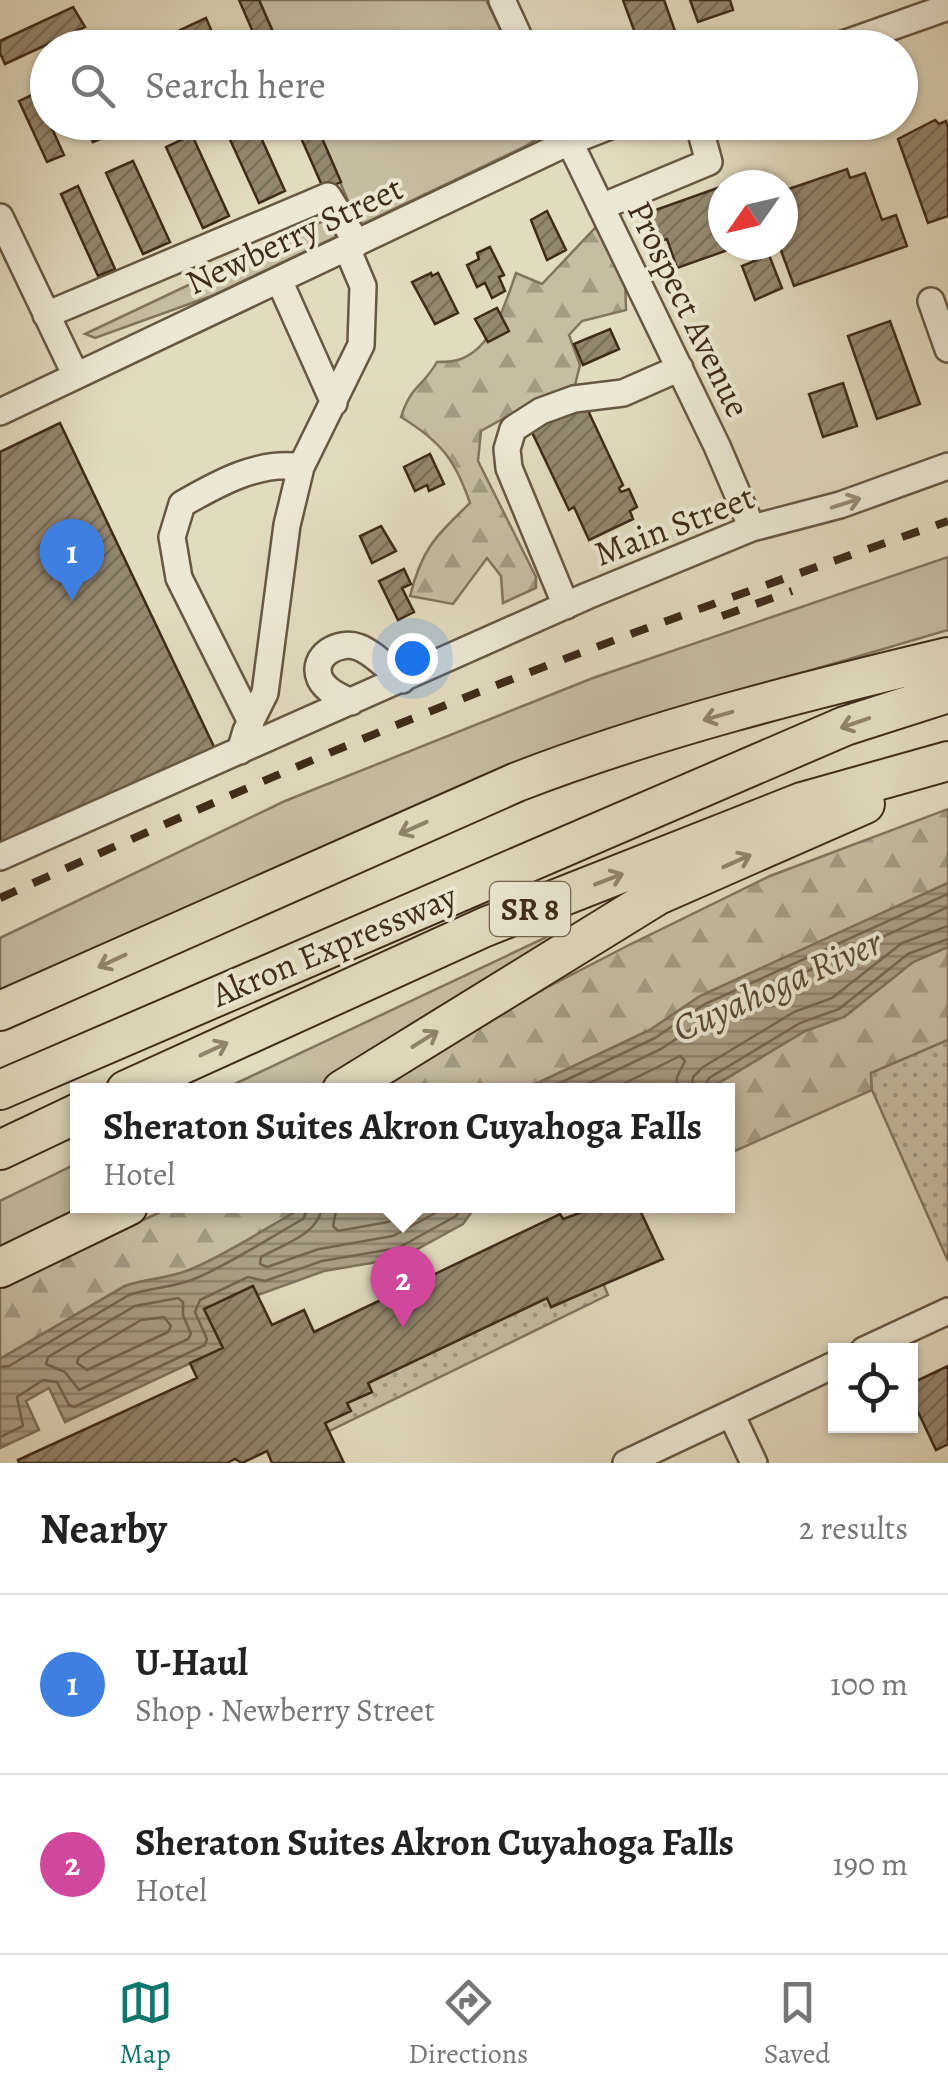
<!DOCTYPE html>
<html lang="en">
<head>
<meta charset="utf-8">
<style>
  :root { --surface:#fff; --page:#f6f6f6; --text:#222; --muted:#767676; --line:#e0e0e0; --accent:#0f766e }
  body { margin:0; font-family:Alegreya,serif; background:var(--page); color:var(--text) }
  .controls { position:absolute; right:30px; bottom:30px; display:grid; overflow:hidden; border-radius:0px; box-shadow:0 2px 8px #0004 }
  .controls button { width:90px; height:90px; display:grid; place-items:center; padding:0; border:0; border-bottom:2px solid var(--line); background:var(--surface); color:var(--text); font:50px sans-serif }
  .compass { position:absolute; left:708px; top:170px; width:90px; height:90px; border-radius:50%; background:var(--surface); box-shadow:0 2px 8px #0004; rotate:236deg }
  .you { position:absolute; left:412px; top:658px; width:35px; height:35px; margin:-25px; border:8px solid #fff; border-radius:50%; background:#1a73e8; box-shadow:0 0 0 15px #1a73e833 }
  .badge { display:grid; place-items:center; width:65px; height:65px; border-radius:50%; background:var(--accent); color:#fff; font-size:32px; font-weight:700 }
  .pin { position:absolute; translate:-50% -82px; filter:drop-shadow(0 2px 5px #0008) }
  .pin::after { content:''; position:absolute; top:52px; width:35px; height:30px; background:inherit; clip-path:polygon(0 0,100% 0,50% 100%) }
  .popup { position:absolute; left:70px; top:1083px; width:665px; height:130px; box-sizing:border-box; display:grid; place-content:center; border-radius:0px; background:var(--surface); filter:drop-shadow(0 2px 8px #0005); font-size:32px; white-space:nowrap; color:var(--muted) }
  .popup b { font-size:38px; color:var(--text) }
  .popup::after { content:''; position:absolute; left:50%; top:100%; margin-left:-20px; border:20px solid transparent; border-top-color:var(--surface) }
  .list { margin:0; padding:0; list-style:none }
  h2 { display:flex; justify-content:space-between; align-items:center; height:130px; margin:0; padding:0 40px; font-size:42px }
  h2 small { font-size:32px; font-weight:400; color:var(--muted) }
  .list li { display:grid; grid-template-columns:65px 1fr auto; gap:30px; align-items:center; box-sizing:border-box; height:180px; padding:0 40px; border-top:2px solid var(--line) }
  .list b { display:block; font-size:38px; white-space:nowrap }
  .list p { margin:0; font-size:32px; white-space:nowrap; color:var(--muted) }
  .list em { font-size:32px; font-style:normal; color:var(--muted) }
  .icon { flex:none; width:55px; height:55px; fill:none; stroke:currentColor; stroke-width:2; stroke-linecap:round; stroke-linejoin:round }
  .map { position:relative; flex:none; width:948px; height:1463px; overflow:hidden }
  .search { position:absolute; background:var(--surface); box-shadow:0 2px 8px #0004; left:30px; right:30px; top:30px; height:110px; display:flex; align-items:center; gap:25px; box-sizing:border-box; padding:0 35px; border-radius:55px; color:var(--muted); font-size:38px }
  .sheet { height:490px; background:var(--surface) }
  nav { display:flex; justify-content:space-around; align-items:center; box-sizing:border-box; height:140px; border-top:2px solid var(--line); background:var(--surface); font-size:28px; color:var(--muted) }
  nav a { display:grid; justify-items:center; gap:5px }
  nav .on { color:var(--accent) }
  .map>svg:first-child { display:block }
  .grass { fill:#c7bda3; stroke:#82745e; stroke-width:2.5 }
  .forest { fill:url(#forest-firs); stroke:#82745e; stroke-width:2.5 }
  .park { fill:url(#park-dots); stroke:#82745e; stroke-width:2.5 }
  .water { fill:url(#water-rules); stroke:#7f715b; stroke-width:2.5 }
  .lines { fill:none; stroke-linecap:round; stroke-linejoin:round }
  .shore { stroke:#746550; stroke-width:2.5 }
  .building { fill:url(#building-hatch); stroke:#3e2b19; stroke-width:2.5 }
  .minor-casing { stroke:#675742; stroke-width:30 }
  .highway-casing { stroke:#3e2b19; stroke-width:42 }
  .minor { stroke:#ede8d5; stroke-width:25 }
  .highway { stroke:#e3dbbf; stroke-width:38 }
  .rail { stroke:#3e2b19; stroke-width:8; stroke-dasharray:18 18; stroke-linecap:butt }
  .oneway { stroke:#968a77 }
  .oneway2 { stroke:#90836c }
  .labels { text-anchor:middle; stroke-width:8; stroke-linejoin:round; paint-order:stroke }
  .shield { fill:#ede8d5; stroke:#726451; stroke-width:2.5 }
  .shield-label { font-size:32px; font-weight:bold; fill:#3e2b19 }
  .street-label { font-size:35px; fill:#3e2b19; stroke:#ede8d5 }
  .water-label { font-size:38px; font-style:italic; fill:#594834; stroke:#ede8d5 }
</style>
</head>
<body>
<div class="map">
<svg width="948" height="1463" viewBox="0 0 948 1463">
  <defs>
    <pattern id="forest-firs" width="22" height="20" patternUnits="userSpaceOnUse" patternTransform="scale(2.5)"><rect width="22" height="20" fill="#c7bda3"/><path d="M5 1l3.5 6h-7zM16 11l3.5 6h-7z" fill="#a39a84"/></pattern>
    <pattern id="park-dots" width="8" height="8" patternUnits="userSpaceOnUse" patternTransform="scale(2.5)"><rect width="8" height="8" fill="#c7bda3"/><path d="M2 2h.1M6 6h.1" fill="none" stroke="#a39a84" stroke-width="1.8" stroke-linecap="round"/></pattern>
    <pattern id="water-rules" width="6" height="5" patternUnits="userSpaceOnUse" patternTransform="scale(2.5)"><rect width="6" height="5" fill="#ab9f87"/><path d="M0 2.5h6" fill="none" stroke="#8d826e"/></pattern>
    <pattern id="building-hatch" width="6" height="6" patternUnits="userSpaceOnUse" patternTransform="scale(2.5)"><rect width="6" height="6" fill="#94876f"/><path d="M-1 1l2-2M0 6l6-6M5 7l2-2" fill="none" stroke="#7a6f5a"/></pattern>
  </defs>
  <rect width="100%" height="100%" fill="#e3dbbf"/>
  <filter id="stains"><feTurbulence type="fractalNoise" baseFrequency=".002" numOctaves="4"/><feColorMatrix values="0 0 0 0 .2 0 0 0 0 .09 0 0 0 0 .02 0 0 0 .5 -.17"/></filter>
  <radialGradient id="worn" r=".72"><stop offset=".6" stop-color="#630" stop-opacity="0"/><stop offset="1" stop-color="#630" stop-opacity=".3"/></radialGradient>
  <path class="grass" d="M 259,0 L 486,0 L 509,47 L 280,47 Z
    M 315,123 L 542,123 L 542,135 L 526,146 L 214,295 L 95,338 L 85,334 L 351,208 Z
    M 948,557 L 948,630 L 594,734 L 240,891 L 0,991 L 0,938 L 285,801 L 593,678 Z
    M 587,918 L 319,1090 L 222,1090 Z
    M 78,1163 L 78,1206 L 95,1206 L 0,1251 L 0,1201 Z"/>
  <path class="forest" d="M 596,227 L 613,261 L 625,274 L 626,310 L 582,321 L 569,335 L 580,365 L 574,389 L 531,403 L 481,431 L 478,461 L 536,577 L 536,588 L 503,603 L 501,576 L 487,558 L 453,604 L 410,596 C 422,548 436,536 470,503 C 455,459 440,441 401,417 C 411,385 422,388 437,362 C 445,362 454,362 461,359 C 493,347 506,302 516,273 L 542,284 Z
    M 948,809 L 948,883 L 700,996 L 650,1030 L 523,1090 L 377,1090 L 542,990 L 629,945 L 770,876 Z
    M 948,947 L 948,1040 L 871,1073 L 872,1090 L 728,1154 L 728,1090 L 707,1090 L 805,1031 L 844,1017 L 913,962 Z
    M 173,1206 L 306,1206 C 269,1226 233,1251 194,1268 C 171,1279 148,1278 125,1286 L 0,1359 L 0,1287 Z"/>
  <path class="park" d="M 948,1040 L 948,1261 L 872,1090 L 871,1073 Z
    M 603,1283 L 608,1295 L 329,1431 L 325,1423 L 350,1411 L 347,1403 L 372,1392 L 368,1383 L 547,1298 L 552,1307 Z"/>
  <path class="water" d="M 948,883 L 948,947 L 913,962 L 844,1017 L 805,1031 L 707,1090 L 523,1090 L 650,1030 L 700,996 Z
    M 306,1206 L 476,1206 L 463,1224 L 401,1258 L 324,1271 L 258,1295 L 253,1286 L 205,1309 L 223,1348 L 65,1422 L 49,1388 L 26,1401 L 39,1430 L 0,1448 L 0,1359 L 125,1286 C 148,1278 171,1279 194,1268 C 233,1251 269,1226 306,1206 Z"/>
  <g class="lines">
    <path class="shore" d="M 545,1090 L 655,1038 L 705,1004 L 948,894
      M 575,1090 L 661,1049 L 712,1015 L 948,907
      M 611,1090 L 680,1056 L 685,1061 L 677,1077 L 676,1090
      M 691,1090 L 693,1077 L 703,1067 L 794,1012 L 832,998 L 902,943 L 948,926
      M 703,1090 L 709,1078 L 800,1023 L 839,1009 L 908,954 L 948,939
      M 322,1206 C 320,1234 282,1245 261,1257 L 260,1264 L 267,1267 L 319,1249 L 393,1236 L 448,1206
      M 337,1206 L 333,1226 L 338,1231 L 388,1222 L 418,1206
      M 178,1298 L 183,1302 L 183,1315 L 191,1334 L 188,1339 L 79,1390 L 65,1372 L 46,1364 L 48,1357 L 135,1306 Z
      M 164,1317 L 171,1326 L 168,1332 L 87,1370 L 77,1363 L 79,1357 L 141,1320 Z
      M 0,1367 L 9,1366 L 129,1295 C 152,1287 175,1288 199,1277 C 235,1261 269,1238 303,1219 L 309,1206
      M 0,1437 L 23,1426 L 17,1397 L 43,1380 L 57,1382 L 69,1405 L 74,1407 L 205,1345 L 207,1339 L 195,1312 L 200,1300 L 248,1277 L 265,1281 L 322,1261 L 398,1248 L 456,1216 L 464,1206"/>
  </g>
  <path class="building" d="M 239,0 L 259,0 L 280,48 L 260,48 Z
    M 623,0 L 664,0 L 675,31 L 639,44 Z
    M 690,0 L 730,0 L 733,10 L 698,22 Z
    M 73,7 L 85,27 L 5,64 L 0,53 L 0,41 Z
    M 206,18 L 219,48 L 188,48 L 180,30 Z
    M 36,93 L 64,155 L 47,162 L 19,101 Z
    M 935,120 L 939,124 L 946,121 L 948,128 L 948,216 L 928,223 L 898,139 Z
    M 84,122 L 115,122 L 119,131 L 93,142 Z
    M 222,122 L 254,122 L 285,191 L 259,203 Z
    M 294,122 L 315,122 L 341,182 L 324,190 Z
    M 192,135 L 229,216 L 203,228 L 166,147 Z
    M 133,161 L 170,242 L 143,254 L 106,173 Z
    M 847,169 L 850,178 L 865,173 L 882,220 L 896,215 L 907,246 L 794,286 L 779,245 L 783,245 L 783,191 Z
    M 78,186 L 115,269 L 98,276 L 61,194 Z
    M 723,186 L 723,245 L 742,245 L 677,268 L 667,239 L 657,242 L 647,213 Z
    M 547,211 L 566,250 L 547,260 L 531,220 Z
    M 490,247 L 504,275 L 499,277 L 505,291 L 492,298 L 485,283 L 477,287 L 467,265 L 479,259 L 477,253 Z
    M 769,255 L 782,288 L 755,300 L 742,266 Z
    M 431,273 L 432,276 L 438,273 L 458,313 L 435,324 L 412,282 Z
    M 497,308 L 509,331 L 488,342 L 475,319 Z
    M 890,321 L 920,404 L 877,419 L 848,336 Z
    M 610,329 L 619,349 L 583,365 L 574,344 Z
    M 843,383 L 857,426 L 823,437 L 809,394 Z
    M 584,402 L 623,485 L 619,488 L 621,492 L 629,489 L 637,507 L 630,511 L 633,519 L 589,540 L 574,507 L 569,510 L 530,428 Z
    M 60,423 L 215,749 L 0,851 L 0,452 Z
    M 430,454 L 444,484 L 429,491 L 427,485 L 415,491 L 404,467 Z
    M 381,526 L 396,551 L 372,563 L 360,536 Z
    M 404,569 L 411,584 L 402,588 L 414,612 L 398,620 L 379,581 Z
    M 599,1206 L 638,1206 L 663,1259 L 551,1307 L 547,1298 L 368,1383 L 372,1392 L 347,1403 L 351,1411 L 325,1423 L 344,1463 L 272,1463 L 267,1451 L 242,1463 L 235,1459 L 227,1463 L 19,1463 L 18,1460 L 197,1378 L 190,1363 L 223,1348 L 204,1309 L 253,1286 L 272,1325 L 304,1310 L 314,1332 L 560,1214 L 563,1219 Z
    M 948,1366 L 948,1444 L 936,1450 L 910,1395 L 910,1384 Z"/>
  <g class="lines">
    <g class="minor-casing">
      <path id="minor" d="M 502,0 L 524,48
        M 832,48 L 948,7
        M 560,122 L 717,446 L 752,528
        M 601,207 L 709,162 L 698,122
        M 0,217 L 76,376
        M 279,280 L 334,403
        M 931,301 L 948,349
        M 46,315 L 328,196 L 357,243
        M 0,412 L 569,142 L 620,122
        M 566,606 L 509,468 L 507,449 L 513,429 L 541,411 L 574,399 L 623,393 L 680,368
        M 351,702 C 340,697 326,691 320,679 C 310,656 339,640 358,647 C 373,652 389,670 402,680
        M 251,722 L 179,578 L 172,537 L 182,504 C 217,484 259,460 301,467
        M 240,751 L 246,731 L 265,693 L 287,525 L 301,467 L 361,345 L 363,286 L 347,248
        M 0,857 L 587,596 L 752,528 L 840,505 L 948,466
        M 864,1350 L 948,1311
        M 731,1414 L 754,1463
        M 626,1463 L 836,1364"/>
    </g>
    <g class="highway-casing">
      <path id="highway" d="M 0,1011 L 517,782 C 657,728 802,692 948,657
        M 0,1090 L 845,726 L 948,693
        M 126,1090 L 485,927 L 802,802 L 948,761
        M 342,1090 L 658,895 L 865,804
        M 0,1150 L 78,1113
        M 0,1268 L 128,1206"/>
    </g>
    <use href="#minor" class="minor"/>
    <use href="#highway" class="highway"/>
    <path class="rail" d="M 722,616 L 792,591
      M 0,898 C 136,837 271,776 409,720 C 586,648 767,584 948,521"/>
  </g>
  <defs><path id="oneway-shaft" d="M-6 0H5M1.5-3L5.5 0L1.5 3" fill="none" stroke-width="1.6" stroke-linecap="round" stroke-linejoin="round" transform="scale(2.5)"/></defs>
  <use class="oneway" href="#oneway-shaft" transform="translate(846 503) rotate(-18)"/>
  <g class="oneway2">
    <use href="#oneway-shaft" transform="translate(718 716) rotate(164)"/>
    <use href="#oneway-shaft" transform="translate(855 723) rotate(161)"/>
    <use href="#oneway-shaft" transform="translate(413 828) rotate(156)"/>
    <use href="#oneway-shaft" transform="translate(737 861) rotate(-24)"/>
    <use href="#oneway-shaft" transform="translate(609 879) rotate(-21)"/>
    <use href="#oneway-shaft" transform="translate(112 961) rotate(155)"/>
    <use href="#oneway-shaft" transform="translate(425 1039) rotate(-32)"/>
    <use href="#oneway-shaft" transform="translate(214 1049) rotate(-25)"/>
  </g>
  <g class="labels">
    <rect class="shield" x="490" y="882" width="80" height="54" rx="8"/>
    <g class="shield-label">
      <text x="530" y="920">SR 8</text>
    </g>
    <g class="street-label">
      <text transform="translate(294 235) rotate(-25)" y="12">Newberry Street</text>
      <text transform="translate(689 309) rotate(64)" y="12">Prospect Avenue</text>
      <text transform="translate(674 525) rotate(-21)" y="12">Main Street</text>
      <text transform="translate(334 945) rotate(-23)" y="12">Akron Expressway</text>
    </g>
    <g class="water-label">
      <text transform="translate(777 985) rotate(-24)" y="13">Cuyahoga River</text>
    </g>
  </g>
  <rect width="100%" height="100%" filter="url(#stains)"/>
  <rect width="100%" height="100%" fill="url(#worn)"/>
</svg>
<div class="controls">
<button><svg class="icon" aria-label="locate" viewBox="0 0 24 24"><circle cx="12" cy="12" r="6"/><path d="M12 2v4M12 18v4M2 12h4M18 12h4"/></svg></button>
</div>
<svg class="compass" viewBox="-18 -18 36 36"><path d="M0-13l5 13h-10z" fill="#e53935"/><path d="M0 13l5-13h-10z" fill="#767676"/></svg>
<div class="you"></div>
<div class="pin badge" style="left:72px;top:601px;background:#3f7fe0">1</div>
<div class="pin badge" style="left:403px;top:1328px;background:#d1479c">2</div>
<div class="popup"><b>Sheraton Suites Akron Cuyahoga Falls</b>Hotel</div>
<div class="search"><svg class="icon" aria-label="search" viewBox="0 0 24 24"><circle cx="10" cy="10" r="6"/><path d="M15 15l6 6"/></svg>Search here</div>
</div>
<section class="sheet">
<h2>Nearby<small>2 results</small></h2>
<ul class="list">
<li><span class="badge" style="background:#3f7fe0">1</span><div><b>U-Haul</b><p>Shop · Newberry Street</p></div><em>100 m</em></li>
<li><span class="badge" style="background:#d1479c">2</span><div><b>Sheraton Suites Akron Cuyahoga Falls</b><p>Hotel</p></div><em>190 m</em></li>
</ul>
</section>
<nav>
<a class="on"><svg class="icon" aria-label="map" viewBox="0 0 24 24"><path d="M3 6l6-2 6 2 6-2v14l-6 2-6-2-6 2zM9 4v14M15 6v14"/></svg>Map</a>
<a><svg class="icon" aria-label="directions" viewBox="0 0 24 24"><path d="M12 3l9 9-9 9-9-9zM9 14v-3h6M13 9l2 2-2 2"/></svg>Directions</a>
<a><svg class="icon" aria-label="saved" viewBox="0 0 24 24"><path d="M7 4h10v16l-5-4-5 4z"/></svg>Saved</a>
</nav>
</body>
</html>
